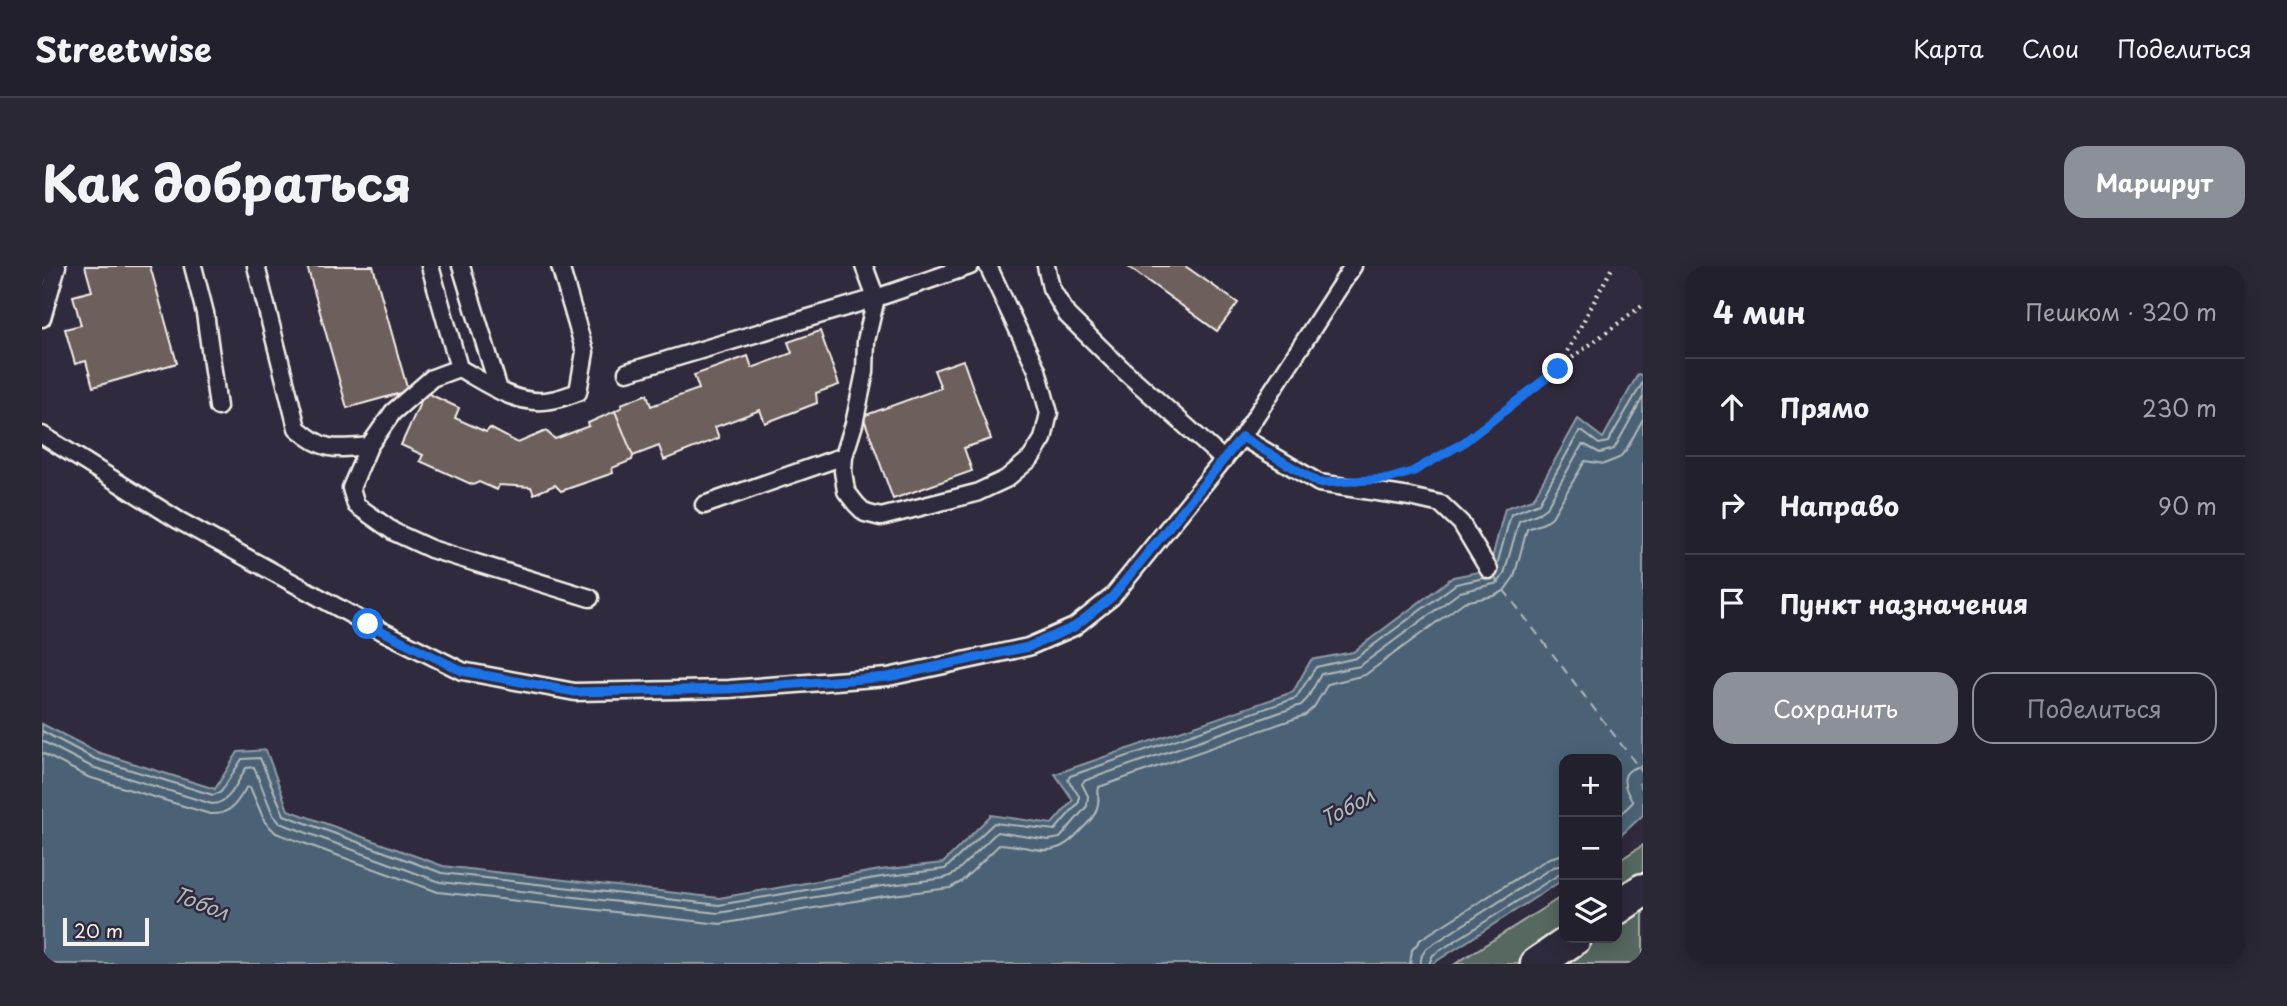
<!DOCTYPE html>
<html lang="ru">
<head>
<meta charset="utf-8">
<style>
  :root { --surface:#23202e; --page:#2b2836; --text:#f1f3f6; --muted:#a3a3aa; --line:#403e4a; --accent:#8c9099 }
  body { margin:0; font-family:"Playpen Sans",sans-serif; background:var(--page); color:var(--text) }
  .controls { position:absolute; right:21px; bottom:21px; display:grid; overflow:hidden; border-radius:14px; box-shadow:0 4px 18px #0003 }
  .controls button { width:63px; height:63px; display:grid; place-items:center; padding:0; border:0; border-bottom:2px solid var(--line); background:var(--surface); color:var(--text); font:35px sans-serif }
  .scale { position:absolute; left:21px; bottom:18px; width:86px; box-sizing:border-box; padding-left:7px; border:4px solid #f4f1e8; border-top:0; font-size:19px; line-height:24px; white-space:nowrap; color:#f4f1e8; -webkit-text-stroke:5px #2f2a3d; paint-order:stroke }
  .stop { position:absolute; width:21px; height:21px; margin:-16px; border:5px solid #1a73e8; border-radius:50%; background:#fff }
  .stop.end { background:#1a73e8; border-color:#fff; box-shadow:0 2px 7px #0008 }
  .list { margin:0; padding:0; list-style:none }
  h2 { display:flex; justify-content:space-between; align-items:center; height:91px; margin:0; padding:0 28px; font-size:30px }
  h2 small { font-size:23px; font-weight:400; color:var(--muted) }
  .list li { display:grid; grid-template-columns:46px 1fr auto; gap:21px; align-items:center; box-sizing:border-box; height:98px; padding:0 28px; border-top:2px solid var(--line) }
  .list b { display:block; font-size:26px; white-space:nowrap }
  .list em { font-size:23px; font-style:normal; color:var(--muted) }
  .actions { display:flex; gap:14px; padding:21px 28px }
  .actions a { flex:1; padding:16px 0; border:2px solid var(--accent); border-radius:21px; text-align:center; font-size:24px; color:var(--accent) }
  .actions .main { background:var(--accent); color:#fff }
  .icon { flex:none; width:38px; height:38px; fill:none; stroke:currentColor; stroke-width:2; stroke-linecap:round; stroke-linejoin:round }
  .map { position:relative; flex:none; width:1601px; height:698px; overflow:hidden; border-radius:21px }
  header { display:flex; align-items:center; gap:42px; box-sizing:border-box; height:98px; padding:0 35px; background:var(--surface); border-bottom:2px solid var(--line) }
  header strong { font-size:33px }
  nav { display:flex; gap:38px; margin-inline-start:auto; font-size:24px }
  .intro { display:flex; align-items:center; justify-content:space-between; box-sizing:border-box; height:168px; padding:0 42px }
  h1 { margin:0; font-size:49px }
  .button { padding:18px 32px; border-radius:21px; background:var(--accent); color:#fff; font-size:24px; font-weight:700 }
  main { display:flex; gap:42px; padding:0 42px }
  aside { flex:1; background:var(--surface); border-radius:21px; box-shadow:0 4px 18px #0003 }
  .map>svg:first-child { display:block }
  .green { fill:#566760; stroke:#a5aca4; stroke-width:2 }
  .water { fill:#4b6276; stroke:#8f9ba4; stroke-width:2 }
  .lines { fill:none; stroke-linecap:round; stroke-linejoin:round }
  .shore { stroke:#b0b8ba; stroke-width:2 }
  .ferry { stroke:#b0b8ba; stroke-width:2; stroke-dasharray:9 7; stroke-linecap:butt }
  .building { fill:#6d5e5b; stroke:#f4f1e8; stroke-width:2 }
  .service-casing { stroke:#f4f1e8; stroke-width:21 }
  .minor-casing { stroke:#f4f1e8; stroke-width:37 }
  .path { stroke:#f4f1e8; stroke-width:4.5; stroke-dasharray:2 5; stroke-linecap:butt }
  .service { stroke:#2f2a3d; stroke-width:16 }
  .minor { stroke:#2f2a3d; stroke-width:32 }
  .route { stroke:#1a73e8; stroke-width:9 }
  .labels { text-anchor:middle; stroke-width:5; stroke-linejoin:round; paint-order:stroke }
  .water-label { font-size:21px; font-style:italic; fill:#b0b8ba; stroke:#2f2a3d }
</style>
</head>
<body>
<header>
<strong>Streetwise</strong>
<nav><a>Карта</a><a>Слои</a><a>Поделиться</a></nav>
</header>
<div class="intro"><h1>Как добраться</h1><a class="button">Маршрут</a></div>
<main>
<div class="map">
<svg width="1601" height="698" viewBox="0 0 1601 698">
  <rect width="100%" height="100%" fill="#2f2a3d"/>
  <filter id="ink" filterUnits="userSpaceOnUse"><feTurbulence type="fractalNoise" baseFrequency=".0143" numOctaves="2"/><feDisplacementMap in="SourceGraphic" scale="14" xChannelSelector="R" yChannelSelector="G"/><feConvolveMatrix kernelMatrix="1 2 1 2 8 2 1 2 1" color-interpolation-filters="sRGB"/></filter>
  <g filter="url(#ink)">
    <path class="green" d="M 1601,579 L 1601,698 L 1413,698 L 1522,629 L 1522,672 L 1575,672 L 1575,596 Z"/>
    <path class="water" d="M 1596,108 L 1601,110 L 1601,515 L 1597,518 L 1601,524 L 1601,549 L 1575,573 L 1575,493 L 1522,493 L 1522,613 L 1390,698 L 0,698 L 0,458 L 55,486 L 173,523 L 196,486 L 224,484 L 246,544 L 401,600 L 677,632 L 838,604 L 901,597 L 949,549 L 1010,558 L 1031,534 L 1013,508 L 1251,426 L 1269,394 L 1311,386 L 1411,311 L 1447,304 L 1463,242 L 1491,233 L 1536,153 L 1561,172 Z"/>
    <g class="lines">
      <path class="shore" d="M 1455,299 L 1469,248 L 1497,237 L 1537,166 L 1541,166 L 1557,178 L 1566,176 L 1601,116
        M 0,465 L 53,493 L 171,529 L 179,526 L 200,493 L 218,492 L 242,549 L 400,607 L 677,639 L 839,611 L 903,603 L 952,557 L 1013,564 L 1037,536 L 1037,530 L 1026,514 L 1028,510 L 1254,432 L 1274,401 L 1314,392 L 1414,318 L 1442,312
        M 0,475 L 50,501 L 170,538 C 189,537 195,516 204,502 L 212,501 L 231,549 L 238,557 L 398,616 L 676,647 L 841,620 L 903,612 L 912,608 L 955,566 L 1007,574 L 1018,572 L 1045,540 L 1046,530 L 1040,518 L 1042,515 L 1259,439 L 1265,433 L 1279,408 L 1318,400 L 1418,326 L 1456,317 L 1462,308 L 1477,255 L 1497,247 L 1504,242 L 1540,179 L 1543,179 L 1558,187 L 1572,183 L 1601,131
        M 0,487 L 46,511 L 168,548 C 188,549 195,537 204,522 L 208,521 L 223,556 L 234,567 L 396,626 L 678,658 L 842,630 L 908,622 L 919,616 L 958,578 C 995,580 1011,597 1039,564 C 1045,558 1053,551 1055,542 C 1058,535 1055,527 1057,521 L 1263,449 L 1272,441 L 1286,418 L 1323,409 L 1422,336 L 1452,330 L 1462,325 L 1472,311 L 1485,263 L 1502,257 L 1510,251 L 1543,195 L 1562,198 L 1577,192 L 1584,184 L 1601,153
        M 1575,552 L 1591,536 C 1581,521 1575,503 1601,500
        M 1368,698 L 1370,684 L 1379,673 L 1507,592 L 1522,588
        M 1378,698 L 1380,689 L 1385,682 L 1511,601 L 1522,599
        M 1387,698 L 1391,689 L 1516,609 L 1522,608"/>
      <path class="ferry" d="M 1452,311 L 1601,507"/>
    </g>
    <path class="building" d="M 43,0 L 108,0 L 135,97 L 51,121 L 44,95 L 33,98 L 23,63 L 39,59 L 31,30 L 50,25 Z
      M 265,0 L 331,0 L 366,125 L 305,142 Z
      M 1085,0 L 1143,0 L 1196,37 L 1175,65 Z
      M 778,65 L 797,119 L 774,127 L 775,137 L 723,157 L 718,144 L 673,161 L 677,172 L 622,194 L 617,180 L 591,190 L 573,145 L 580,141 L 579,138 L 605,128 L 609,140 L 657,123 L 652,109 L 706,90 L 710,102 L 750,87 L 746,76 Z
      M 921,94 L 949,173 L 922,182 L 930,205 L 851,233 L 821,150 L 899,122 L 892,104 Z
      M 383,126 L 417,142 L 413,152 L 444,166 L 448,162 L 476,177 L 504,165 L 513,173 L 547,160 L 546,157 L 573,145 L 591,190 L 590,194 L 570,202 L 571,207 L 519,225 L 513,219 L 492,228 L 489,221 L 457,219 L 455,224 L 437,216 L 431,219 L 378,195 L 381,189 L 359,179 Z"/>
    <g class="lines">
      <g class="service-casing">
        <path id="service" d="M 151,0 L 163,47 L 176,141
          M 214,0 L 255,162 C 282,186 293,183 327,180
          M 388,0 L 417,102
          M 419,0 L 457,124
          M 518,0 L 543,86 L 536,126 C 527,129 518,133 509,134 C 476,141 444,117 417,102 L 390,112 L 351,146 L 327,180 L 309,222 L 314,239 L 352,266 L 389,283 L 548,332
          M 928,0 L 834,32 L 824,75 L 823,106 L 812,158 L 802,190 L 801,205 L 804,225 L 814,238 L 823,247 L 839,251 L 934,227 L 964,213 L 989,192 L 1001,173 L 1007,147 L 995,104 L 946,0
          M 1004,0 L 1009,22 L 1025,49 L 1078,101 L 1182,194
          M 0,52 L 15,0
          M 585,106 L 834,32 L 822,0
          M 0,169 L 136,254 L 326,358 L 420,405 L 533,426 L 687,423 L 846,411 L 986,381 L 1032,361 L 1070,331 L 1200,171 L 1311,0
          M 1200,171 L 1277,217 L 1368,231 L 1399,238 L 1419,257 L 1447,304
          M 662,239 L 802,190"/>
      </g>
      <g class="minor-casing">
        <path id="minor" d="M 1575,642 L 1601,624
          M 1495,698 L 1533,672"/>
      </g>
      <path class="path" d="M 1519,100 L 1601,39
        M 1366,207 L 1421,177 L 1516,103 L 1571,0"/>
      <use href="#service" class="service"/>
      <use href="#minor" class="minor"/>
    </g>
  </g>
  <g class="lines" filter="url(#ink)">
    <path class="route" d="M 326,358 L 420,405 L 533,426 L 687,423 L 846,411 L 986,381 L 1032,361 L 1070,331 L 1200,171 L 1277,217 L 1346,213 L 1370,206 L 1421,177 L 1516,103"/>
  </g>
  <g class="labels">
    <g class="water-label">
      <text transform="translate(1306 542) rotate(-28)" y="7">Тобол</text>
      <text transform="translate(159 638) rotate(21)" y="7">Тобол</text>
    </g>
  </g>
</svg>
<div class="controls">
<button>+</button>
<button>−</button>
<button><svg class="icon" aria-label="layers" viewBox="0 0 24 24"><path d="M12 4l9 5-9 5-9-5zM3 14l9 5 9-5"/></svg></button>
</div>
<div class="scale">20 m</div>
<div class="stop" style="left:326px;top:358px"></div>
<div class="stop end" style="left:1516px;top:103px"></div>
</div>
<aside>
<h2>4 мин<small>Пешком · 320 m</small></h2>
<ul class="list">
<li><svg class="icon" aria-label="ahead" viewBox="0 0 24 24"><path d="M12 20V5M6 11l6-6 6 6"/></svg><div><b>Прямо</b></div><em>230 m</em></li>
<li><svg class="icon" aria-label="right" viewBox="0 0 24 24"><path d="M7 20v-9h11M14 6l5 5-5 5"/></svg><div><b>Направо</b></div><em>90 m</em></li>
<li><svg class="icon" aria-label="arrive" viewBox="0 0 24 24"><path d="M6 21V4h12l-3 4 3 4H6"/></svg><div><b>Пункт назначения</b></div></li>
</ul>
<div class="actions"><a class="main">Сохранить</a><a>Поделиться</a></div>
</aside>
</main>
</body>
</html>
